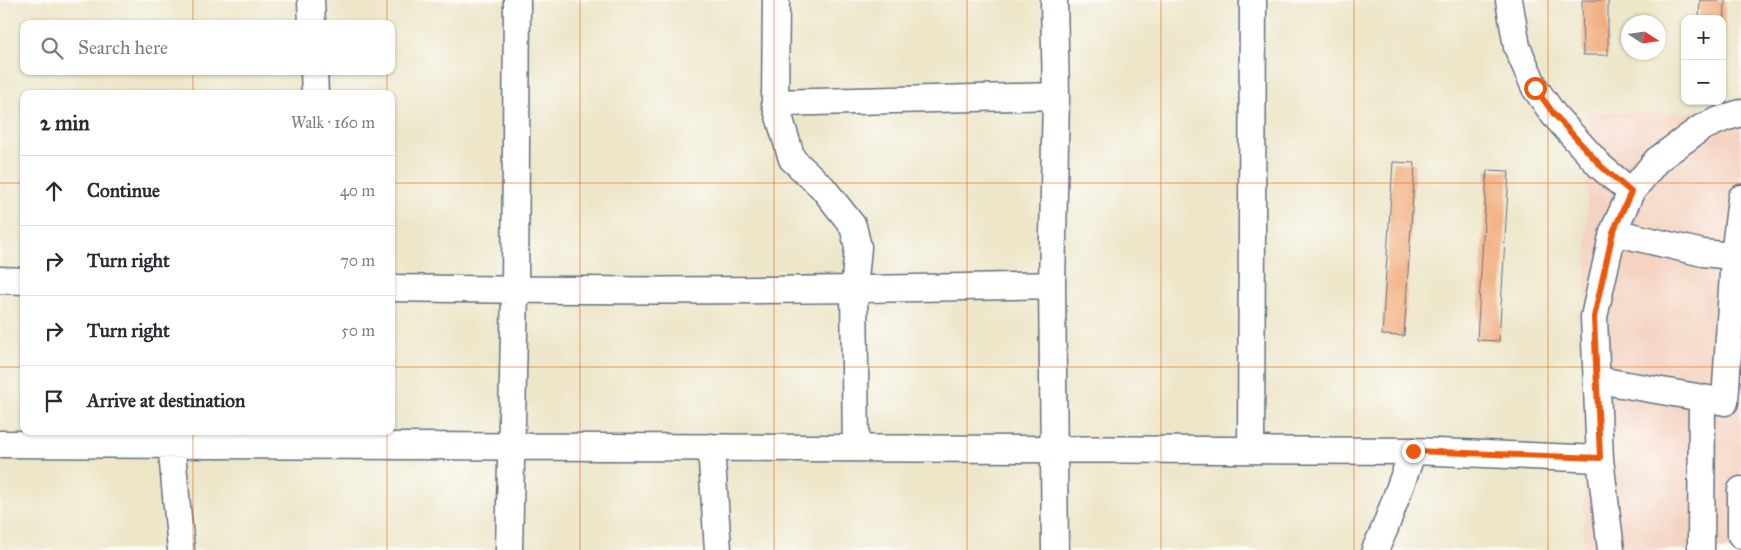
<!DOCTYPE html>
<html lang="en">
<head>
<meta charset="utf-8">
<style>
  :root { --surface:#fff; --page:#f2f2f3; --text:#2b2b33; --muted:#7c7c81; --line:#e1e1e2 }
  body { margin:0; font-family:"IM FELL Great Primer",serif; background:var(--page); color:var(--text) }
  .controls { position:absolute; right:15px; top:15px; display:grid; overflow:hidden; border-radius:10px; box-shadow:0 1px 4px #0004 }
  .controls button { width:45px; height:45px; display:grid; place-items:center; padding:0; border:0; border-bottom:1px solid var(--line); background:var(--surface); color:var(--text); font:25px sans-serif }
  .compass { position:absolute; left:1621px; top:15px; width:45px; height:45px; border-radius:50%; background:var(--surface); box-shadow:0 1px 4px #0004; rotate:102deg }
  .stop { position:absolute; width:15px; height:15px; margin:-11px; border:4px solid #ea580c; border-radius:50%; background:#fff }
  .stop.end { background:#ea580c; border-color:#fff; box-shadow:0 1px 5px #0008 }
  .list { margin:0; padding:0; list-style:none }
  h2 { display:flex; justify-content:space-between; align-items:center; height:65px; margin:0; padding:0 20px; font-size:21px }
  h2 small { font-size:16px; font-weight:400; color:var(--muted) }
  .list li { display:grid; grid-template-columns:32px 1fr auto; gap:15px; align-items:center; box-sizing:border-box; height:70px; padding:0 20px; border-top:1px solid var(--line) }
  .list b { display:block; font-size:19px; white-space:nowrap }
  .list em { font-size:16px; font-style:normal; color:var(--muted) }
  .icon { flex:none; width:28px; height:28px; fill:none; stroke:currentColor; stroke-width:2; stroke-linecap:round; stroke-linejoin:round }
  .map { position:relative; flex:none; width:1741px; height:550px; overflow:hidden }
  .search { position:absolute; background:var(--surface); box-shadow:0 1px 4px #0004; left:20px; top:20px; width:375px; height:55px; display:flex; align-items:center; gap:12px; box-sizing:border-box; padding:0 18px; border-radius:10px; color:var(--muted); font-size:19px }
  .panel { position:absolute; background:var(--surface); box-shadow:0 1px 4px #0004; left:20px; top:90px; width:375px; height:345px; border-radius:10px }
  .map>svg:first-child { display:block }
  .built { fill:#f4d3c1 }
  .building { fill:#f1ab7b }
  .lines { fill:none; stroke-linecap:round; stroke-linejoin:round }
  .street-casing { stroke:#646f83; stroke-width:29 }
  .street { stroke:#fff; stroke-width:26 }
  .route { stroke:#ea580c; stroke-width:6 }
  .grid { fill:none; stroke:#de5710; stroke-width:1; stroke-opacity:0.55 }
</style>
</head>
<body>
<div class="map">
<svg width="1741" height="550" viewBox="0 0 1741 550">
  <rect width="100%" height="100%" fill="#fdfcf7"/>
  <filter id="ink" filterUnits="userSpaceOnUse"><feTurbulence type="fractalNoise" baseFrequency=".02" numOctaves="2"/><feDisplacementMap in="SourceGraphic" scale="10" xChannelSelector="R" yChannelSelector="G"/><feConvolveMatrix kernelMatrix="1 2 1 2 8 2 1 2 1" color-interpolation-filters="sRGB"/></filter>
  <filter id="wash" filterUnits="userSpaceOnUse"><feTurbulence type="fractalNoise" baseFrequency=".0096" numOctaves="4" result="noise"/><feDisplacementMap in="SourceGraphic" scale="20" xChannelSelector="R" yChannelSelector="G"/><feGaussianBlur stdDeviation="1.12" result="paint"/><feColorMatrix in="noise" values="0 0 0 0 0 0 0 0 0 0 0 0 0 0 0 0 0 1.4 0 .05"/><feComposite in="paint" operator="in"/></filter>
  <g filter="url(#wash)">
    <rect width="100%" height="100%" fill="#ede6c9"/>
    <path class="built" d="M 1588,112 L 1741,113 L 1741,550 L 1583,550 Z"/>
    <g id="blocks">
      <path class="building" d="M 1582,0 L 1608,0 L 1608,55 L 1583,55 Z
        M 1700,0 L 1725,0 L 1724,49 L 1722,49 L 1722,19 L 1699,19 Z
        M 1393,162 L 1415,163 L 1404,336 L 1382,335 Z
        M 1487,170 L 1509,171 L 1499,341 L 1477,340 Z"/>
    </g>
  </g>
  <g filter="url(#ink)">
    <use href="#blocks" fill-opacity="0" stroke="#646f83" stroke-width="1"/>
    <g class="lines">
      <g class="street-casing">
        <path id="street" d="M 311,0 L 312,24
          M 776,0 L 775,103 L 792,159 L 823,188 L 853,226 L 858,247 L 854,290 L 856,448
          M 1054,0 L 1056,96 L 1052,285 L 1055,550
          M 1509,0 L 1517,47 L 1535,88 L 1554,115 L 1601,167 L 1631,192
          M 314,71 L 315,94
          M 775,103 L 1056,96
          M 1613,232 L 1703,253 L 1741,257
          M 0,280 L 24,281
          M 391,288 C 612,292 832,291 1052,285
          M 1598,380 L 1720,401
          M 1725,402 L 1734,257 L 1741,198
          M 170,431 L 181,550
          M 0,444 L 1413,451 L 1600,459 L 1594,317 L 1613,232 L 1631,192 L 1657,160 L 1701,128 L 1724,118 L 1741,113
          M 711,447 L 718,550
          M 1251,450 L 1253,0
          M 1600,459 L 1611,550
          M 1741,490 L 1741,535
          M 509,550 L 515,290 L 517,0
          M 1375,550 L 1385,528 L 1413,451
          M 1701,550 L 1702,399"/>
      </g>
      <use href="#street" class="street"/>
    </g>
  </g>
  <g class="lines" filter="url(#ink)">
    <path class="route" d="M 1413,451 L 1600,458 L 1594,317 L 1613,232 L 1631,192 L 1602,167 L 1554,114 L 1535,88"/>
  </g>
  <path class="grid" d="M 193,0 L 193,24M 387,0 L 387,24M 580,0 L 580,550M 774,0 L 774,550M 967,0 L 967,550M 1161,0 L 1161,550M 1354,0 L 1354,550M 1548,0 L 1548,550M 193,71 L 193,94M 387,71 L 387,94M 0,183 L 24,183M 391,183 L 1741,183M 0,367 L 24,367M 391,367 L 1741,367M 193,431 L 193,550M 387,431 L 387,550"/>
</svg>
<div class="controls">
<button>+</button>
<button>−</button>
</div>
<svg class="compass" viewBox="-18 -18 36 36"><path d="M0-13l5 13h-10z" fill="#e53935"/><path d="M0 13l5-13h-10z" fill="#7c7c81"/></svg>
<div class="stop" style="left:1535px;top:88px"></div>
<div class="stop end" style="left:1413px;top:451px"></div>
<div class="search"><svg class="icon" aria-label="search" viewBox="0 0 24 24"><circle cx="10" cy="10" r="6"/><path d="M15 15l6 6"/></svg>Search here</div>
<section class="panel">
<h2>2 min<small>Walk · 160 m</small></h2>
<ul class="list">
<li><svg class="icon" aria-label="ahead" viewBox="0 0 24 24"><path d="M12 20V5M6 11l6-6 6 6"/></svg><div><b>Continue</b></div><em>40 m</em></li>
<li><svg class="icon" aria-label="right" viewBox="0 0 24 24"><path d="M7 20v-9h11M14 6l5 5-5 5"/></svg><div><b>Turn right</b></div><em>70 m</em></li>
<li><svg class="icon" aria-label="right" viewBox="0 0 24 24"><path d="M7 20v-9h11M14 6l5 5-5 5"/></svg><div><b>Turn right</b></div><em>50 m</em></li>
<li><svg class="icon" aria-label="arrive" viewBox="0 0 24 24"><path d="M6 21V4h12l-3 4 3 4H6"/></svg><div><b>Arrive at destination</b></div></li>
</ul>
</section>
</div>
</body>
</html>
